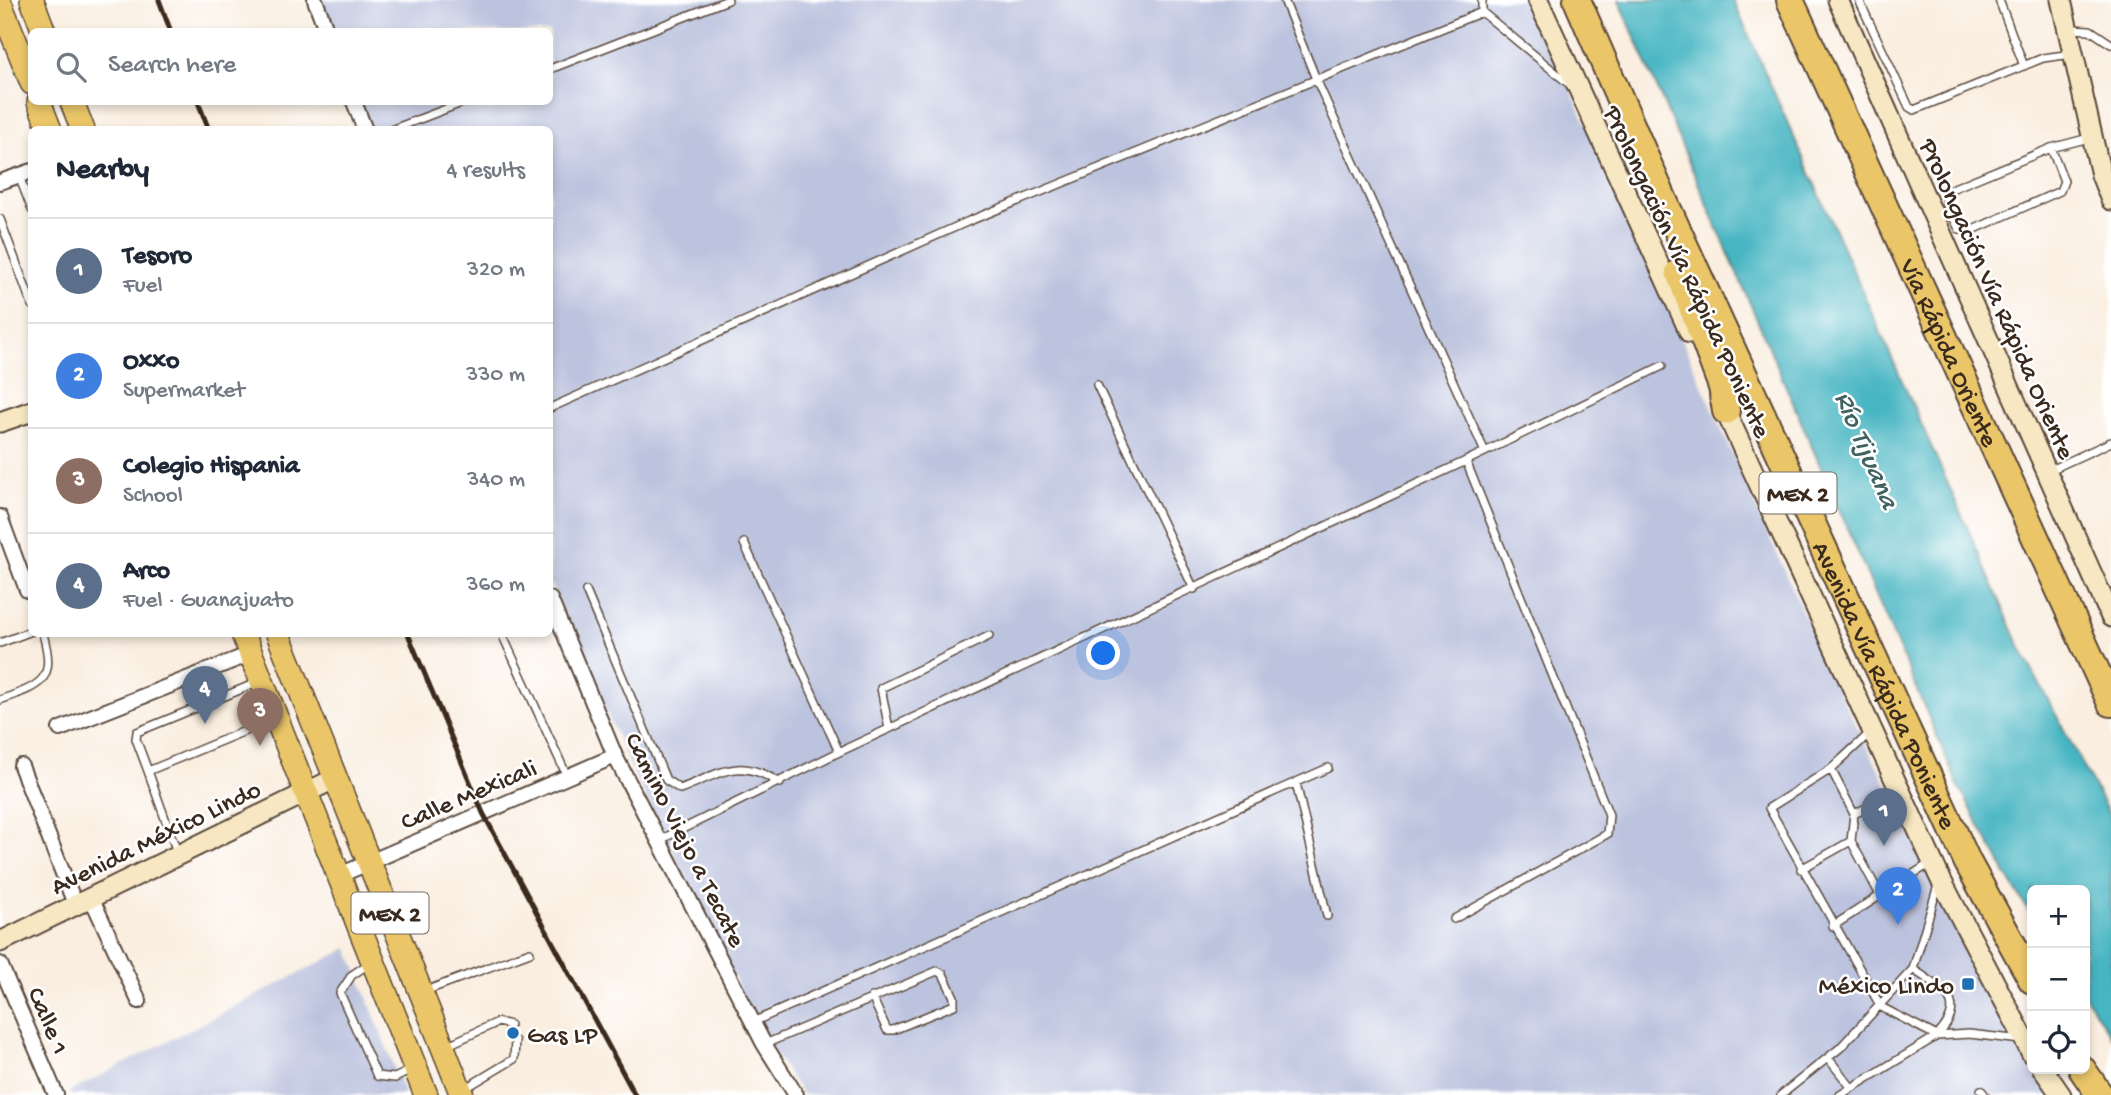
<!DOCTYPE html>
<html lang="en">
<head>
<meta charset="utf-8">
<style>
  :root { --surface:#fff; --page:#f2f2f3; --text:#1f2937; --muted:#747a83; --line:#e0e1e3; --accent:#1f6fb2 }
  body { margin:0; font-family:"Gochi Hand",sans-serif; background:var(--page); color:var(--text) }
  .controls { position:absolute; right:21px; bottom:21px; display:grid; overflow:hidden; border-radius:10px; box-shadow:0 4px 10px #0003 }
  .controls button { width:63px; height:63px; display:grid; place-items:center; padding:0; border:0; border-bottom:2px solid var(--line); background:var(--surface); color:var(--text); font:35px sans-serif }
  .you { position:absolute; left:1104px; top:654px; width:24px; height:24px; margin:-18px; border:5px solid #fff; border-radius:50%; background:#1a73e8; box-shadow:0 0 0 10px #1a73e833 }
  .badge { display:grid; place-items:center; width:46px; height:46px; border-radius:50%; background:var(--accent); color:#fff; font-size:23px; font-weight:700 }
  .pin { position:absolute; translate:-50% -58px; filter:drop-shadow(0 2px 4px #0008) }
  .pin::after { content:''; position:absolute; top:37px; width:24px; height:21px; background:inherit; clip-path:polygon(0 0,100% 0,50% 100%) }
  .list { margin:0; padding:0; list-style:none }
  h2 { display:flex; justify-content:space-between; align-items:center; height:91px; margin:0; padding:0 28px; font-size:30px }
  h2 small { font-size:23px; font-weight:400; color:var(--muted) }
  .list li { display:grid; grid-template-columns:46px 1fr auto; gap:21px; align-items:center; box-sizing:border-box; height:105px; padding:0 28px; border-top:2px solid var(--line) }
  .list b { display:block; font-size:26px; white-space:nowrap }
  .list p { margin:0; font-size:23px; white-space:nowrap; color:var(--muted) }
  .list em { font-size:23px; font-style:normal; color:var(--muted) }
  .icon { flex:none; width:38px; height:38px; fill:none; stroke:currentColor; stroke-width:2; stroke-linecap:round; stroke-linejoin:round }
  .map { position:relative; flex:none; width:2111px; height:1095px; overflow:hidden }
  .search { position:absolute; background:var(--surface); box-shadow:0 4px 10px #0003; left:28px; top:28px; width:525px; height:77px; display:flex; align-items:center; gap:18px; box-sizing:border-box; padding:0 24px; border-radius:10px; color:var(--muted); font-size:26px }
  .panel { position:absolute; background:var(--surface); box-shadow:0 4px 10px #0003; left:28px; top:126px; width:525px; height:511px; border-radius:10px }
  .map>svg:first-child { display:block }
  .industrial { fill:#bcc3de }
  .water { fill:#47b5c2; stroke:#417070; stroke-width:2 }
  .lines { fill:none; stroke-linecap:round; stroke-linejoin:round }
  .lane-casing { stroke:#58473b; stroke-width:10 }
  .street-casing { stroke:#58473b; stroke-width:18 }
  .secondary-casing { stroke:#58473b; stroke-width:23 }
  .primary-casing { stroke:#58473b; stroke-width:26 }
  .highway-casing { stroke:#58473b; stroke-width:30 }
  .lane { stroke:#fff; stroke-width:7 }
  .street { stroke:#fff; stroke-width:14 }
  .secondary { stroke:#f7e8c3; stroke-width:19 }
  .primary { stroke:#eac669; stroke-width:23 }
  .highway { stroke:#eac669; stroke-width:26 }
  .rail { stroke:#3b2a1e; stroke-width:5 }
  .poi-dot { fill:#1f6fb2; stroke:#fff; stroke-width:2.5 }
  .labels { text-anchor:middle; stroke-width:5; stroke-linejoin:round; paint-order:stroke }
  .shield { fill:#fff; stroke:#766a62; stroke-width:2 }
  .shield-label { font-size:24px; font-weight:bold; fill:#3b2a1e }
  .street-label { font-size:26px; fill:#3b2a1e; stroke:#fff }
  .poi-label { font-size:26px; fill:#3b2a1e; stroke:#fff; text-anchor:end }
  .water-label { font-size:28px; font-style:italic; fill:#406260; stroke:#fff }
</style>
</head>
<body>
<div class="map">
<svg width="2111" height="1095" viewBox="0 0 2111 1095">
  <rect width="100%" height="100%" fill="#fff"/>
  <filter id="ink" filterUnits="userSpaceOnUse"><feTurbulence type="fractalNoise" baseFrequency=".0143" numOctaves="2"/><feDisplacementMap in="SourceGraphic" scale="14" xChannelSelector="R" yChannelSelector="G"/><feConvolveMatrix kernelMatrix="1 2 1 2 8 2 1 2 1" color-interpolation-filters="sRGB"/></filter>
  <filter id="wash" filterUnits="userSpaceOnUse"><feTurbulence type="fractalNoise" baseFrequency=".00686" numOctaves="4" result="noise"/><feDisplacementMap in="SourceGraphic" scale="28" xChannelSelector="R" yChannelSelector="G"/><feGaussianBlur stdDeviation="1.57" result="paint"/><feColorMatrix in="noise" values="0 0 0 0 0 0 0 0 0 0 0 0 0 0 0 0 0 1.4 0 .05"/><feComposite in="paint" operator="in"/></filter>
  <g filter="url(#wash)">
    <rect width="100%" height="100%" fill="#faeee0"/>
    <path class="industrial" d="M 320,0 L 1531,0 L 1832,678 L 2032,1069 L 2052,1095 L 803,1095 L 763,1036 L 625,755 L 550,582 L 550,130 L 365,129 L 356,102 L 550,102 L 550,32 L 331,31 Z
      M 348,948 L 405,1095 L 70,1095 L 69,1092 Z"/>
    <path class="water" d="M 1619,0 L 1733,0 L 2022,651 L 2111,818 L 2111,1036 L 2085,996 L 2085,890 L 2032,890 L 2032,916 L 2007,876 L 1958,785 Z"/>
  </g>
  <g filter="url(#ink)">
    <g class="lines">
      <g class="lane-casing">
        <path id="lane" d="M 1284,0 L 1316,79 L 1485,452
          M 1482,0 L 1482,12
          M 1859,0 L 1909,107 L 1914,110 L 2043,58 L 2072,54
          M 1999,0 L 2024,66
          M 1482,12 L 1568,83
          M 2071,29 L 2090,30 L 2111,44
          M 550,69 L 728,0
          M 391,130 L 464,102
          M 2051,148 L 2064,181 L 2060,191 L 1975,229 L 1959,229 L 1946,203 L 1949,190 L 2051,148 L 2089,138
          M 19,176 L 32,210
          M 0,219 L 32,305
          M 1097,385 L 1194,589
          M 550,408 L 969,221 L 1482,12
          M 2048,471 L 2111,442
          M 744,543 L 839,752
          M 586,591 L 666,780 L 680,789 C 722,773 738,756 780,783
          M 502,634 L 567,776
          M 0,643 L 32,631
          M 259,682 L 137,732 L 136,739 L 148,771 L 274,719
          M 0,700 C 42,685 56,681 43,634
          M 889,729 L 881,688 L 989,636
          M 1870,733 L 1831,769 L 1769,808 L 1881,1007 L 1937,1036 C 1970,1001 1942,990 1913,969
          M 1831,769 L 1854,814 L 1899,792
          M 148,771 L 177,852
          M 1296,783 L 1327,916
          M 1854,814 L 1851,841 L 1880,895
          M 660,840 L 839,752 L 1466,461 L 1662,366
          M 1801,869 L 1851,841
          M 1454,919 L 1607,834 L 1609,815 L 1466,461
          M 1833,926 L 1932,862
          M 370,963 L 352,975 L 340,993 L 377,1076 L 395,1078 L 411,1070
          M 425,991 L 530,952
          M 753,1022 L 1328,768
          M 765,1044 L 937,971 L 943,974 L 954,997 L 954,1005 L 893,1030 L 887,1030 L 872,997
          M 446,1046 L 498,1022 L 510,1025
          M 1828,1058 L 1851,1087
          M 464,1089 L 514,1059 L 515,1041
          M 1981,1090 L 1985,1095
          M 1781,1095 L 1840,1048 L 1913,969 L 1939,882
          M 1840,1095 L 1937,1036 L 1969,1034 L 2022,1040"/>
      </g>
      <g class="street-casing">
        <path id="street" d="M 315,0 L 327,32
          M 354,102 L 365,130
          M 0,182 L 32,171
          M 0,517 L 27,590
          M 550,599 L 615,756 L 764,1044 L 796,1095
          M 60,729 L 250,654
          M 21,766 L 75,904
          M 340,875 L 615,756
          M 91,897 L 139,1001
          M 0,964 L 56,1095"/>
      </g>
      <g class="secondary-casing">
        <path id="secondary" d="M 1538,0 L 1690,333
          M 1838,0 L 2111,617
          M 2061,0 L 2101,175 L 2111,200
          M 1720,399 L 1940,878 L 2032,1054
          M 0,422 L 32,411
          M 0,942 L 334,779
          M 2043,1069 L 2061,1095"/>
      </g>
      <g class="primary-casing">
        <path id="primary" d="M 32,0 L 44,32
          M 0,3 L 32,83
          M 39,102 L 50,130
          M 72,102 L 83,130
          M 243,634 L 426,1095
          M 278,634 L 462,1095"/>
      </g>
      <g class="highway-casing">
        <g id="highway">
          <path id="s1" d="M 1577,0 L 1665,203 L 1968,863 L 2032,980"/>
          <path id="s2" d="M 1790,0 L 2111,703"/>
          <path d="M 1679,272 L 1722,387 L 1726,411"/>
          <path d="M 2082,1069 L 2100,1095"/>
        </g>
      </g>
      <use href="#lane" class="lane"/>
      <use href="#street" class="street"/>
      <use href="#secondary" class="secondary"/>
      <use href="#primary" class="primary"/>
      <use href="#highway" class="highway"/>
      <path class="rail" d="M 159,0 L 171,32
        M 198,102 L 209,130
        M 408,634 L 483,813 L 635,1095"/>
    </g>
  </g>
  <g class="poi-dot">
    <rect x="1961" y="977" width="14" height="14" rx="3.5"/>
    <circle cx="513" cy="1033" r="7"/>
  </g>
  <g class="labels">
    <g class="shield">
      <rect x="1759.5" y="472.5" width="77" height="41" rx="5"/>
      <rect x="351.5" y="892.5" width="77" height="41" rx="5"/>
    </g>
    <g class="shield-label">
      <text x="1798" y="501">MEX 2</text>
      <text x="390" y="921">MEX 2</text>
    </g>
    <g class="street-label">
      <text transform="translate(1689 271) rotate(65)" y="9">Prolongación Vía Rápida Poniente</text>
      <text transform="translate(1999 298) rotate(66)" y="9">Prolongación Vía Rápida Oriente</text>
      <text dy="9" stroke="none"><textPath href="#s2" startOffset="387">Vía Rápida Oriente</textPath></text>
      <text dy="9" stroke="none"><textPath href="#s1" startOffset="751">Avenida Vía Rápida Poniente</textPath></text>
      <text transform="translate(468 793) rotate(-23)" y="9">Calle Mexicali</text>
      <text transform="translate(155 836) rotate(-26)" y="9">Avenida México Lindo</text>
      <text transform="translate(687 839) rotate(63)" y="9">Camino Viejo a Tecate</text>
      <text transform="translate(50 1020) rotate(67)" y="9">Calle 1</text>
    </g>
    <g class="poi-label">
      <text x="1954" y="993">México Lindo</text>
      <text x="527" y="1042" text-anchor="start">Gas LP</text>
    </g>
    <g class="water-label">
      <text transform="translate(1869 449) rotate(67)" y="10">Río Tijuana</text>
    </g>
  </g>
</svg>
<div class="controls">
<button>+</button>
<button>−</button>
<button><svg class="icon" aria-label="locate" viewBox="0 0 24 24"><circle cx="12" cy="12" r="6"/><path d="M12 2v4M12 18v4M2 12h4M18 12h4"/></svg></button>
</div>
<div class="you"></div>
<div class="pin badge" style="left:1884px;top:846px;background:#5c6f8a">1</div>
<div class="pin badge" style="left:1898px;top:925px;background:#3f7fe0">2</div>
<div class="pin badge" style="left:260px;top:746px;background:#8d6e63">3</div>
<div class="pin badge" style="left:205px;top:724px;background:#5c6f8a">4</div>
<div class="search"><svg class="icon" aria-label="search" viewBox="0 0 24 24"><circle cx="10" cy="10" r="6"/><path d="M15 15l6 6"/></svg>Search here</div>
<section class="panel">
<h2>Nearby<small>4 results</small></h2>
<ul class="list">
<li><span class="badge" style="background:#5c6f8a">1</span><div><b>Tesoro</b><p>Fuel</p></div><em>320 m</em></li>
<li><span class="badge" style="background:#3f7fe0">2</span><div><b>Oxxo</b><p>Supermarket</p></div><em>330 m</em></li>
<li><span class="badge" style="background:#8d6e63">3</span><div><b>Colegio Hispania</b><p>School</p></div><em>340 m</em></li>
<li><span class="badge" style="background:#5c6f8a">4</span><div><b>Arco</b><p>Fuel · Guanajuato</p></div><em>360 m</em></li>
</ul>
</section>
</div>
</body>
</html>
